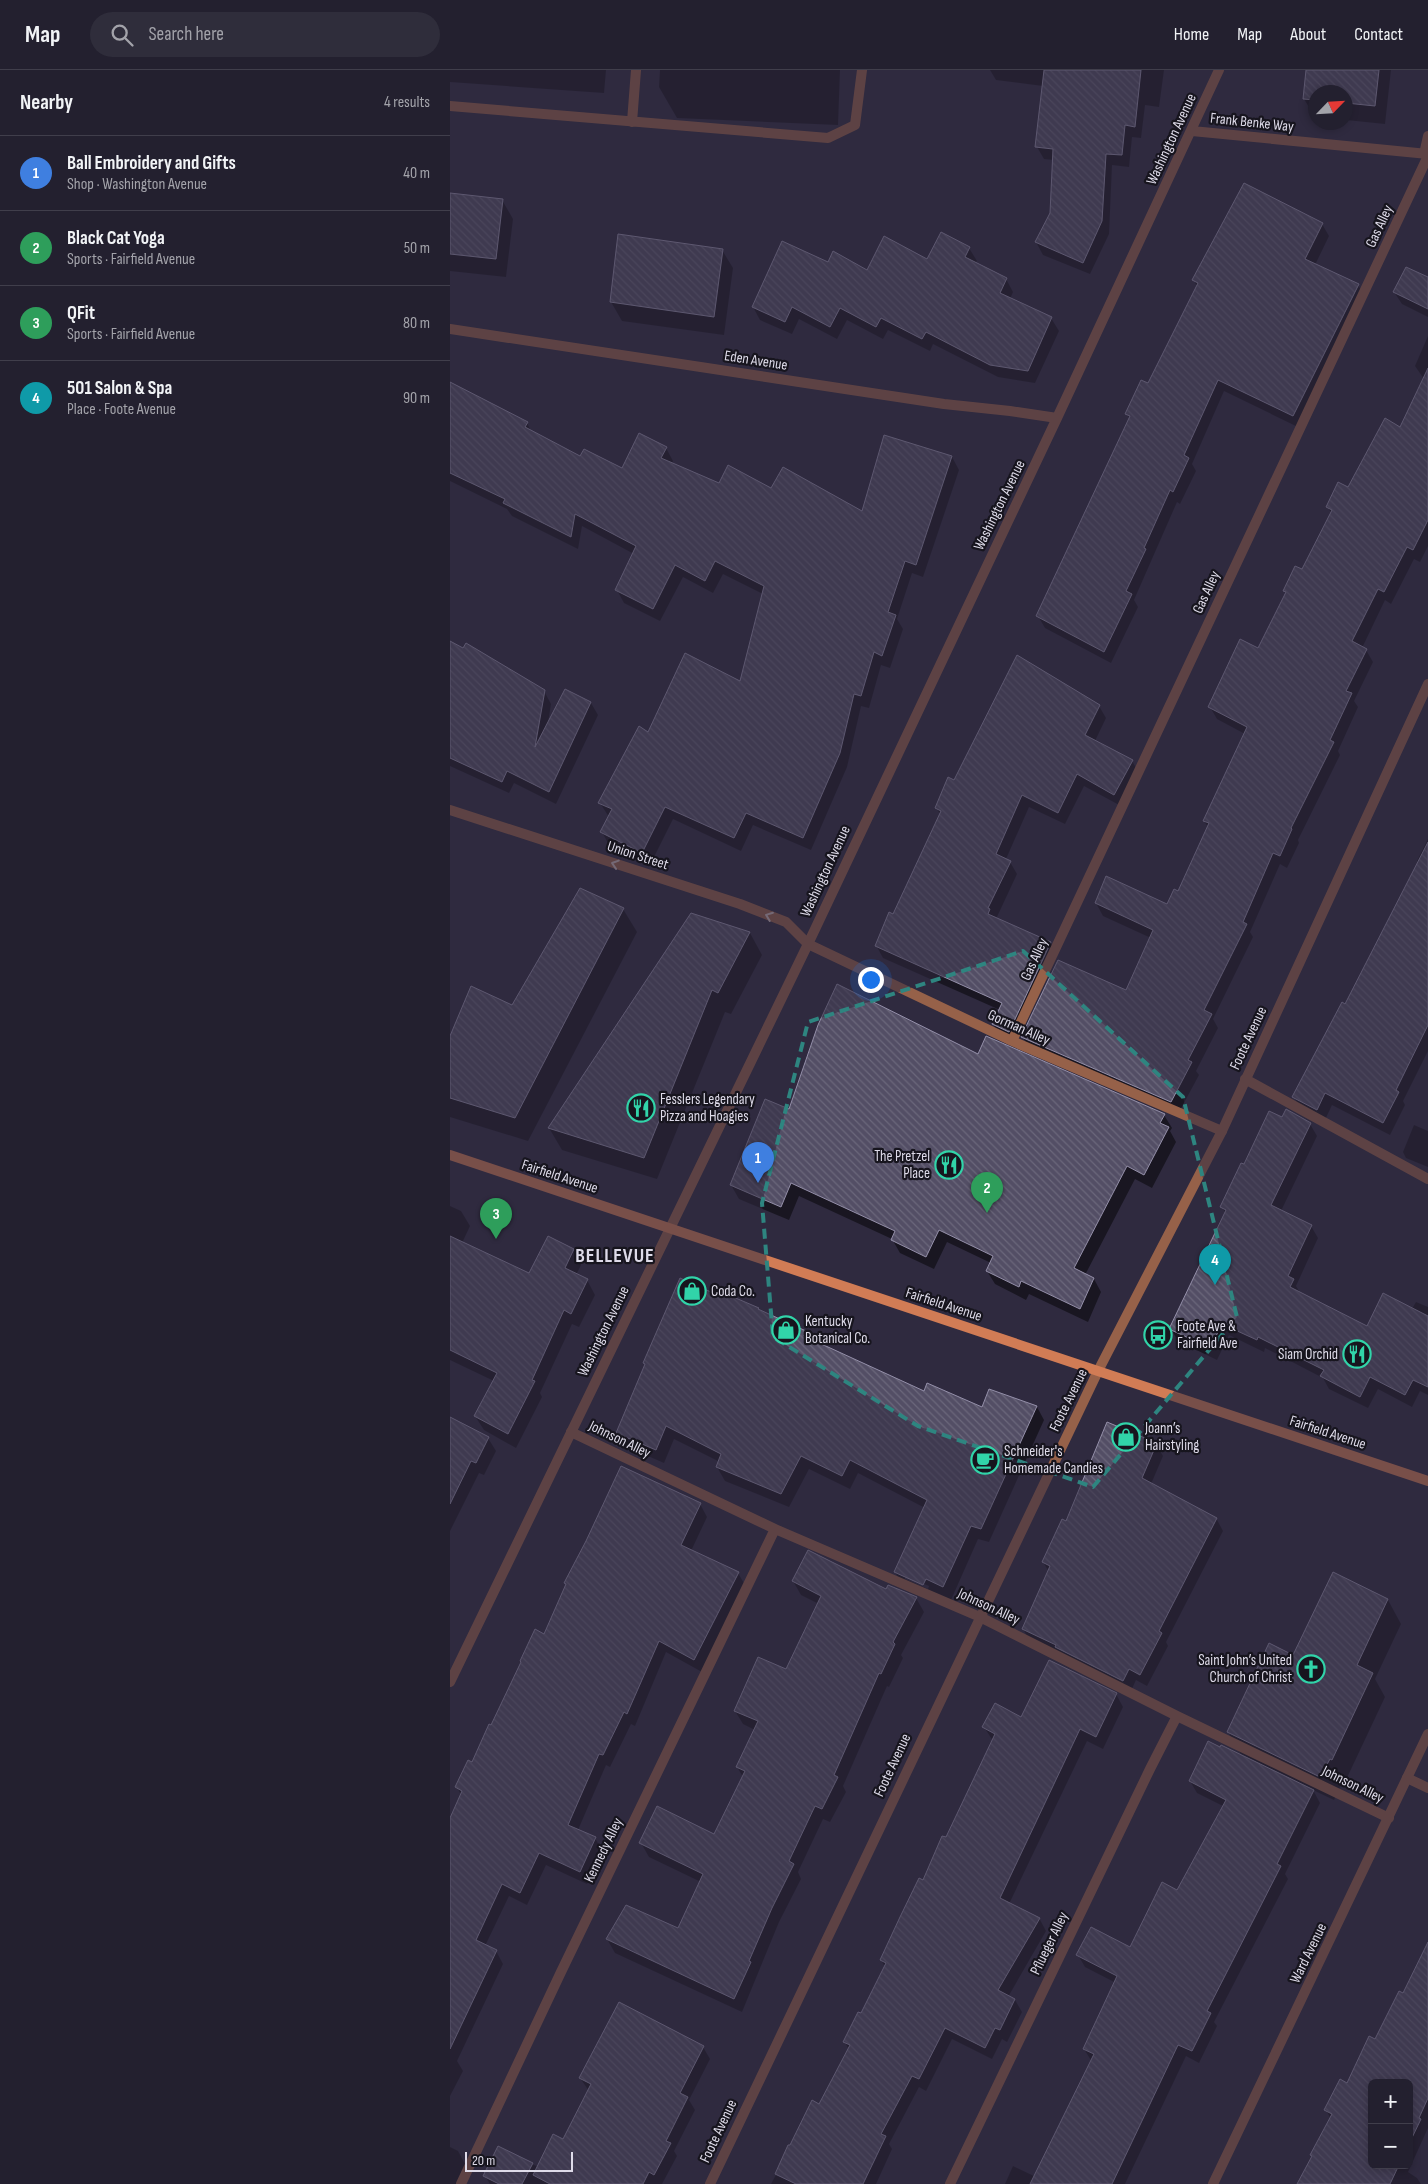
<!DOCTYPE html>
<html lang="en">
<head>
<meta charset="utf-8">
<style>
  :root { --surface:#23202f; --page:#2f2d3b; --text:#f1f3f6; --muted:#a3a3aa; --line:#403e4b; --accent:#8c9099 }
  body { margin:0; font-family:"Sofia Sans Condensed",sans-serif; background:var(--page); color:var(--text) }
  .controls { position:absolute; right:15px; bottom:15px; display:grid; overflow:hidden; border-radius:8px; box-shadow:0 2px 8px #0003 }
  .controls button { width:45px; height:45px; display:grid; place-items:center; padding:0; border:0; border-bottom:1px solid var(--line); background:var(--surface); color:var(--text); font:25px sans-serif }
  .compass { position:absolute; left:858px; top:15px; width:45px; height:45px; border-radius:50%; background:var(--surface); box-shadow:0 2px 8px #0003; rotate:65deg }
  .scale { position:absolute; left:15px; bottom:12px; width:108px; box-sizing:border-box; padding-left:5px; border:2px solid #dedbe9; border-top:0; font-size:14px; line-height:18px; white-space:nowrap; color:#dedbe9; -webkit-text-stroke:4px #17151e; paint-order:stroke }
  .you { position:absolute; left:420px; top:909px; width:18px; height:18px; margin:-12px; border:4px solid #fff; border-radius:50%; background:#1a73e8; box-shadow:0 0 0 8px #1a73e833 }
  .badge { display:grid; place-items:center; width:32px; height:32px; border-radius:50%; background:var(--accent); color:#fff; font-size:16px; font-weight:700 }
  .pin { position:absolute; translate:-50% -41px; filter:drop-shadow(0 1px 2px #0008) }
  .pin::after { content:''; position:absolute; top:26px; width:18px; height:15px; background:inherit; clip-path:polygon(0 0,100% 0,50% 100%) }
  .list { margin:0; padding:0; list-style:none }
  h2 { display:flex; justify-content:space-between; align-items:center; height:65px; margin:0; padding:0 20px; font-size:21px }
  h2 small { font-size:16px; font-weight:400; color:var(--muted) }
  .list li { display:grid; grid-template-columns:32px 1fr auto; gap:15px; align-items:center; box-sizing:border-box; height:75px; padding:0 20px; border-top:1px solid var(--line) }
  .list b { display:block; font-size:19px; white-space:nowrap }
  .list p { margin:0; font-size:16px; white-space:nowrap; color:var(--muted) }
  .list em { font-size:16px; font-style:normal; color:var(--muted) }
  .icon { flex:none; width:28px; height:28px; fill:none; stroke:currentColor; stroke-width:2; stroke-linecap:round; stroke-linejoin:round }
  .map { position:relative; flex:none; width:978px; height:2114px; overflow:hidden }
  header { display:flex; align-items:center; gap:30px; box-sizing:border-box; height:70px; padding:0 25px; background:var(--surface); border-bottom:1px solid var(--line) }
  header strong { font-size:24px }
  nav { display:flex; gap:28px; margin-inline-start:auto; font-size:18px }
  .search { width:350px; height:45px; background:var(--page); display:flex; align-items:center; gap:12px; box-sizing:border-box; padding:0 18px; border-radius:28px; color:var(--muted); font-size:19px }
  main { display:flex }
  aside { flex:1; background:var(--surface) }
  .map>svg:first-child { display:block }
  .shadow { fill:#0007; fill-rule:evenodd }
  .building { fill:url(#building-back-hatch); stroke:#948fa9 }
  .lines { fill:none; stroke-linecap:round; stroke-linejoin:round }
  .service { stroke:#966149; stroke-width:10 }
  .minor { stroke:#966149; stroke-width:10 }
  .secondary { stroke:#d17c55; stroke-width:10 }
  .oneway { stroke:#c8b6b9 }
  .marked { fill:none; stroke:#2e8580; stroke-width:4; stroke-dasharray:10 6; stroke-linejoin:round }
  .labels { text-anchor:middle; stroke-width:4.5; stroke-linejoin:round; paint-order:stroke }
  .street-label { font-size:15px; fill:#dedbe9; stroke:#17151e }
  .poi-label { font-size:15px; fill:#dedbe9; stroke:#17151e; text-anchor:start }
  .district-label { font-size:20px; font-weight:bold; letter-spacing:1px; fill:#dedbe9; stroke:#17151e }
</style>
</head>
<body>
<header>
<strong>Map</strong>
<div class="search"><svg class="icon" aria-label="search" viewBox="0 0 24 24"><circle cx="10" cy="10" r="6"/><path d="M15 15l6 6"/></svg>Search here</div>
<nav><a>Home</a><a>Map</a><a>About</a><a>Contact</a></nav>
</header>
<main>
<aside>
<h2>Nearby<small>4 results</small></h2>
<ul class="list">
<li><span class="badge" style="background:#3f7fe0">1</span><div><b>Ball Embroidery and Gifts</b><p>Shop · Washington Avenue</p></div><em>40 m</em></li>
<li><span class="badge" style="background:#2e9e5b">2</span><div><b>Black Cat Yoga</b><p>Sports · Fairfield Avenue</p></div><em>50 m</em></li>
<li><span class="badge" style="background:#2e9e5b">3</span><div><b>QFit</b><p>Sports · Fairfield Avenue</p></div><em>80 m</em></li>
<li><span class="badge" style="background:#0f9aa8">4</span><div><b>501 Salon &amp; Spa</b><p>Place · Foote Avenue</p></div><em>90 m</em></li>
</ul>
</aside>
<div class="map">
<svg width="978" height="2114" viewBox="0 0 978 2114">
  <defs>
    <pattern id="building-back-hatch" width="6" height="6" patternUnits="userSpaceOnUse" patternTransform="scale(1.25)"><rect width="6" height="6" fill="#534e65"/><path d="M-1 5l2 2M0 0l6 6M5-1l2 2" fill="none" stroke="#6b677b"/></pattern>
  </defs>
  <rect width="100%" height="100%" fill="#2f2a3f"/>
  <path class="shadow" d="M 0,0 L 156,0 L 154,23 L 0,12 Z
    M 210,0 L 390,0 L 388,55 L 227,48 L 209,17 Z
    M 540,0 L 714,0 L 709,37 L 695,35 L 691,68 L 682,67 L 679,97 L 662,95 L 659,164 L 640,204 L 593,185 L 586,172 L 601,143 L 604,90 L 594,89 L 587,77 L 593,16 L 546,10 Z
    M 857,0 L 941,0 L 935,54 L 896,50 L 896,22 L 866,22 L 865,47 L 854,29 Z
    M 0,124 L 52,130 L 63,149 L 56,207 L 0,201 Z
    M 872,154 L 879,166 L 865,195 L 908,215 L 915,227 L 850,358 L 774,321 L 742,394 L 746,401 L 730,434 L 727,432 L 684,530 L 688,537 L 661,593 L 595,558 L 588,546 L 680,349 L 677,344 L 699,315 L 747,217 L 744,210 Z
    M 519,178 L 527,191 L 525,193 L 556,209 L 563,222 L 560,229 L 601,248 L 609,261 L 585,313 L 548,307 L 483,274 L 480,281 L 438,260 L 433,269 L 397,250 L 387,269 L 349,249 L 342,264 L 310,250 L 303,237 L 378,194 L 417,201 L 477,190 Z
    M 272,180 L 283,198 L 274,265 L 172,251 L 161,232 Z
    M 956,198 L 978,209 L 978,247 L 952,234 L 944,222 Z
    M 978,266 L 978,476 L 970,492 L 964,489 L 941,534 L 935,530 L 912,578 L 916,580 L 923,592 L 904,631 L 908,637 L 888,681 L 890,685 L 848,770 L 849,773 L 837,798 L 830,794 L 800,862 L 803,867 L 763,949 L 768,958 L 746,1001 L 749,1005 L 728,1044 L 580,980 L 573,967 L 676,922 L 701,868 L 653,846 L 646,833 L 718,835 L 729,823 L 758,757 L 754,751 L 795,664 L 767,649 L 760,637 L 809,580 L 836,524 L 834,521 L 852,500 L 881,443 L 878,437 L 898,418 L 951,358 L 974,309 L 965,296 Z
    M 0,332 L 77,353 L 82,363 L 131,387 L 172,399 L 216,378 L 223,391 L 222,394 L 270,415 L 322,420 L 413,443 L 502,387 L 509,400 L 473,507 L 462,503 L 447,549 L 453,559 L 440,598 L 431,595 L 419,638 L 411,636 L 397,697 L 361,780 L 303,755 L 291,781 L 223,749 L 200,795 L 159,775 L 152,762 L 159,747 L 150,733 L 199,663 L 291,613 L 313,524 L 273,504 L 263,523 L 233,507 L 210,551 L 174,533 L 167,520 L 184,484 L 132,456 L 128,479 L 62,446 L 57,439 L 0,411 Z
    M 0,573 L 94,621 L 101,634 L 98,653 L 141,633 L 148,645 L 106,734 L 64,713 L 59,723 L 0,696 Z
    M 649,636 L 656,648 L 645,671 L 682,691 L 689,703 L 671,736 L 634,716 L 615,754 L 579,737 L 556,789 L 560,792 L 567,804 L 546,849 L 600,873 L 607,886 L 566,974 L 550,966 L 543,954 L 550,940 L 433,888 L 426,875 L 444,846 L 491,745 L 486,738 L 505,712 Z
    M 978,769 L 978,981 L 953,1031 L 955,1035 L 940,1065 L 882,1035 L 874,1052 L 851,1039 L 844,1027 L 895,936 L 968,794 L 967,791 Z
    M 173,839 L 187,862 L 78,1071 L 0,1047 L 0,970 L 62,937 Z
    M 241,845 L 300,863 L 312,885 L 281,944 L 275,942 L 207,1109 L 112,1080 L 99,1058 Z
    M 529,986 L 714,1045 L 722,1058 L 720,1061 L 726,1072 L 702,1118 L 685,1109 L 635,1205 L 644,1209 L 651,1222 L 638,1252 L 579,1224 L 576,1230 L 545,1214 L 537,1201 L 541,1193 L 497,1172 L 484,1199 L 450,1183 L 442,1169 L 349,1126 L 339,1150 L 289,1129 L 281,1115 L 340,1041 Z
    M 820,1042 L 833,1048 L 860,1054 L 867,1066 L 831,1141 L 861,1156 L 868,1168 L 846,1216 L 850,1223 L 917,1258 L 962,1239 L 966,1232 L 978,1237 L 978,1325 L 970,1321 L 962,1337 L 928,1319 L 918,1338 L 879,1319 L 873,1308 L 815,1278 L 814,1282 L 779,1265 L 767,1290 L 728,1271 L 721,1259 L 776,1144 L 772,1137 Z
    M 964,1055 L 978,1061 L 978,1097 L 956,1088 L 953,1082 Z
    M 0,1136 L 11,1141 L 20,1156 L 12,1173 L 80,1205 L 123,1180 L 131,1195 L 126,1205 L 137,1210 L 145,1225 L 129,1257 L 122,1254 L 90,1323 L 92,1327 L 66,1378 L 34,1360 L 25,1346 L 44,1311 L 0,1290 Z
    M 273,1228 L 308,1239 L 356,1262 L 361,1270 L 474,1323 L 532,1339 L 587,1337 L 594,1350 L 539,1472 L 528,1469 L 501,1530 L 453,1516 L 445,1502 L 475,1438 L 408,1403 L 400,1419 L 359,1399 L 339,1437 L 275,1411 L 267,1397 L 270,1392 L 224,1369 L 214,1393 L 175,1376 L 167,1362 L 196,1295 L 194,1293 ZM 455,1506 L 479,1516 L 478,1519 L 455,1509 Z
    M 0,1348 L 38,1368 L 46,1381 L 34,1405 L 29,1403 L 0,1461 Z
    M 706,1374 L 713,1386 L 701,1414 L 766,1448 L 773,1461 L 716,1572 L 718,1576 L 697,1616 L 686,1610 L 680,1623 L 580,1571 L 573,1559 L 599,1502 L 593,1492 L 617,1453 Z
    M 250,1434 L 257,1447 L 241,1481 L 288,1503 L 295,1515 L 252,1602 L 216,1582 L 185,1656 L 181,1654 L 160,1697 L 156,1695 L 128,1760 L 145,1768 L 152,1781 L 137,1814 L 96,1795 L 77,1835 L 59,1826 L 35,1876 L 46,1881 L 53,1894 L 7,1991 L 13,2001 L 0,2026 L 0,1751 L 11,1725 L 7,1717 L 23,1694 L 41,1657 L 95,1566 L 116,1516 L 116,1513 Z
    M 343,1511 L 437,1521 L 466,1528 L 474,1542 L 451,1585 L 453,1588 L 439,1617 L 437,1616 L 393,1716 L 396,1722 L 380,1752 L 373,1749 L 348,1802 L 351,1809 L 329,1852 L 292,1942 L 165,1883 L 157,1869 L 228,1859 L 251,1812 L 199,1787 L 191,1773 L 265,1766 L 293,1707 L 287,1697 L 305,1660 L 293,1654 L 285,1641 L 336,1601 L 369,1534 L 351,1525 Z
    M 938,1530 L 951,1554 L 925,1609 L 935,1627 L 895,1712 L 893,1711 L 884,1730 L 863,1720 L 870,1733 L 835,1804 L 838,1809 L 764,1952 L 767,1956 L 749,1993 L 736,1986 L 675,2114 L 555,2114 L 563,2096 L 586,2107 L 642,1992 L 634,1979 L 666,1913 L 635,1897 L 628,1885 L 681,1879 L 728,1821 L 773,1736 L 747,1723 L 740,1711 L 792,1686 L 778,1662 L 844,1587 Z
    M 666,1624 L 673,1637 L 653,1679 L 637,1671 L 559,1834 L 589,1848 L 596,1861 L 558,1927 L 565,1930 L 572,1942 L 557,1972 L 552,1969 L 542,1989 L 502,1969 L 476,2021 L 469,2017 L 439,2074 L 442,2079 L 426,2114 L 321,2114 L 341,2077 L 370,2036 L 399,1980 L 395,1972 L 412,1945 L 435,1897 L 431,1890 L 497,1769 L 543,1671 L 534,1657 Z
    M 978,1874 L 978,2058 L 958,2102 L 967,2108 L 971,2114 L 848,2114 L 881,2049 L 876,2040 L 897,2014 L 926,1970 L 954,1925 ZM 922,2013 L 959,2013 L 959,2095 L 922,2095 Z
    M 253,1977 L 260,1989 L 239,2030 L 245,2040 L 224,2081 L 227,2086 L 212,2114 L 40,2114 L 35,2106 L 48,2077 L 88,2097 L 114,2071 L 139,2021 L 130,2008 Z
    M 0,2077 L 8,2081 L 15,2094 L 6,2114 L 0,2114 Z"/>
  <path class="building" d="M 594,0 L 691,0 L 685,57 L 675,55 L 672,85 L 656,84 L 652,151 L 633,193 L 585,172 L 600,143 L 603,79 L 585,77 Z
    M 856,0 L 929,0 L 925,36 L 896,33 L 896,22 L 866,22 L 866,30 L 853,29 Z
    M 794,113 L 873,153 L 855,189 L 909,214 L 843,346 L 768,310 L 734,385 L 739,388 L 723,422 L 720,420 L 694,478 L 696,479 L 676,521 L 682,524 L 654,582 L 586,546 L 680,346 L 675,344 L 691,310 L 698,313 L 748,213 L 742,210 Z
    M 0,123 L 53,129 L 46,189 L 0,184 Z
    M 491,162 L 520,177 L 515,187 L 557,208 L 550,223 L 602,247 L 578,301 L 540,295 L 476,262 L 472,269 L 431,248 L 426,257 L 390,238 L 380,257 L 342,237 L 335,252 L 302,237 L 332,171 L 378,192 L 383,181 L 417,200 L 434,166 L 477,189 Z
    M 168,164 L 273,179 L 264,247 L 160,232 Z
    M 956,197 L 978,207 L 978,239 L 943,222 Z
    M 978,298 L 978,450 L 963,480 L 957,477 L 934,522 L 928,519 L 902,571 L 917,579 L 896,621 L 902,623 L 880,670 L 884,672 L 841,758 L 842,759 L 830,786 L 823,783 L 793,852 L 797,854 L 754,940 L 762,944 L 738,990 L 742,992 L 721,1032 L 571,967 L 608,890 L 676,920 L 703,860 L 645,833 L 656,806 L 717,834 L 724,819 L 728,821 L 759,753 L 753,751 L 797,657 L 758,637 L 790,569 L 808,578 L 836,522 L 833,521 L 845,496 L 852,499 L 882,440 L 876,437 L 888,412 L 898,417 L 935,348 L 950,357 Z
    M 0,312 L 78,352 L 75,357 L 130,386 L 134,379 L 172,398 L 189,363 L 217,377 L 211,388 L 269,413 L 278,395 L 321,418 L 333,397 L 412,441 L 434,365 L 502,386 L 466,495 L 455,491 L 438,542 L 446,545 L 432,586 L 424,582 L 411,626 L 404,624 L 390,683 L 353,768 L 296,743 L 284,768 L 215,737 L 192,783 L 150,762 L 162,739 L 148,733 L 189,656 L 198,662 L 235,583 L 290,611 L 314,516 L 265,491 L 255,511 L 225,495 L 203,539 L 165,520 L 186,476 L 125,444 L 121,467 L 53,433 L 55,429 L 0,403 Z
    M 0,571 L 13,578 L 16,573 L 95,620 L 85,677 L 115,619 L 141,632 L 99,722 L 57,701 L 52,712 L 0,688 Z
    M 567,585 L 650,635 L 635,665 L 683,690 L 664,725 L 627,704 L 608,743 L 572,725 L 546,784 L 561,791 L 538,838 L 540,839 L 538,844 L 601,872 L 559,962 L 542,954 L 552,933 L 425,876 L 439,842 L 443,844 L 491,741 L 485,738 L 498,707 L 504,710 Z
    M 978,772 L 978,955 L 946,1020 L 949,1022 L 933,1053 L 875,1023 L 867,1040 L 842,1027 L 892,932 L 895,934 Z
    M 130,818 L 174,838 L 65,1048 L 0,1028 L 0,966 L 21,916 L 62,935 Z
    M 241,843 L 300,862 L 268,923 L 262,920 L 194,1088 L 98,1058 Z
    M 387,914 L 528,984 L 536,966 L 715,1044 L 710,1053 L 719,1057 L 694,1105 L 677,1096 L 624,1198 L 644,1208 L 630,1239 L 571,1211 L 569,1217 L 536,1201 L 543,1186 L 489,1160 L 476,1187 L 441,1170 L 445,1161 L 341,1113 L 331,1137 L 280,1115 L 315,1029 L 339,1039 L 368,955 Z
    M 836,1039 L 861,1053 L 821,1135 L 862,1155 L 838,1206 L 844,1209 L 840,1217 L 917,1256 L 933,1223 L 978,1246 L 978,1317 L 963,1310 L 955,1325 L 920,1307 L 910,1327 L 870,1306 L 874,1300 L 808,1267 L 807,1270 L 772,1254 L 760,1278 L 719,1259 L 776,1140 L 770,1137 L 791,1093 L 794,1094 L 819,1041 L 832,1047 Z
    M 0,1166 L 79,1203 L 98,1166 L 124,1179 L 115,1198 L 138,1209 L 121,1244 L 114,1240 L 82,1310 L 85,1311 L 58,1364 L 24,1346 L 47,1303 L 0,1280 Z
    M 230,1208 L 272,1227 L 274,1223 L 309,1238 L 308,1239 L 356,1261 L 354,1266 L 474,1321 L 477,1313 L 532,1337 L 539,1319 L 587,1336 L 531,1459 L 521,1456 L 493,1517 L 476,1509 L 473,1515 L 444,1502 L 477,1430 L 400,1390 L 392,1406 L 351,1386 L 331,1424 L 266,1397 L 271,1384 L 216,1356 L 206,1380 L 166,1363 L 195,1294 L 193,1293 Z
    M 0,1347 L 39,1367 L 26,1393 L 21,1391 L 0,1434 Z
    M 657,1352 L 707,1373 L 692,1408 L 767,1448 L 709,1561 L 712,1563 L 690,1605 L 679,1599 L 673,1611 L 605,1577 L 606,1575 L 572,1559 L 600,1496 L 592,1492 L 612,1449 L 616,1451 Z
    M 171,1396 L 251,1433 L 231,1475 L 289,1502 L 244,1590 L 209,1571 L 177,1644 L 174,1642 L 153,1685 L 149,1684 L 118,1755 L 146,1767 L 130,1802 L 89,1783 L 70,1823 L 52,1814 L 26,1870 L 47,1880 L 0,1979 L 0,1748 L 12,1721 L 5,1717 L 18,1690 L 22,1692 L 39,1654 L 41,1655 L 71,1592 L 70,1591 L 85,1559 L 94,1564 L 116,1514 L 114,1513 L 136,1471 Z
    M 358,1480 L 436,1519 L 438,1515 L 467,1527 L 443,1572 L 445,1574 L 431,1604 L 429,1603 L 384,1705 L 388,1707 L 372,1739 L 365,1736 L 339,1791 L 344,1794 L 322,1838 L 299,1891 L 301,1892 L 284,1929 L 156,1869 L 176,1835 L 228,1858 L 253,1804 L 189,1773 L 207,1736 L 264,1764 L 295,1701 L 286,1697 L 308,1651 L 284,1641 L 308,1587 L 336,1599 L 371,1526 L 342,1511 Z
    M 883,1502 L 938,1529 L 907,1595 L 923,1603 L 882,1690 L 880,1689 L 870,1707 L 777,1662 L 819,1573 L 843,1585 Z
    M 599,1590 L 667,1623 L 646,1667 L 630,1659 L 550,1828 L 590,1848 L 548,1920 L 565,1929 L 550,1960 L 545,1958 L 535,1978 L 495,1958 L 469,2009 L 462,2006 L 431,2064 L 436,2066 L 413,2114 L 346,2114 L 325,2104 L 338,2075 L 340,2075 L 362,2030 L 369,2034 L 400,1975 L 393,1972 L 408,1942 L 411,1943 L 436,1893 L 430,1890 L 450,1847 L 469,1808 L 473,1810 L 492,1766 L 496,1767 L 545,1664 L 532,1657 L 545,1633 L 571,1647 Z
    M 758,1671 L 770,1677 L 771,1675 L 864,1720 L 827,1794 L 831,1796 L 757,1941 L 761,1943 L 742,1981 L 728,1975 L 662,2114 L 580,2114 L 644,1984 L 633,1979 L 667,1906 L 626,1885 L 641,1857 L 680,1877 L 712,1812 L 727,1820 L 776,1730 L 739,1711 Z
    M 978,1872 L 978,2028 L 969,2048 L 971,2049 L 959,2074 L 959,2013 L 922,2013 L 922,2095 L 949,2095 L 940,2114 L 847,2114 L 862,2086 L 860,2085 L 882,2044 L 874,2040 L 890,2009 L 897,2013 L 919,1966 L 925,1969 L 949,1921 L 953,1923 Z
    M 169,1932 L 254,1976 L 230,2023 L 238,2027 L 216,2071 L 221,2073 L 204,2105 L 199,2102 L 193,2114 L 100,2114 L 83,2105 L 103,2064 L 113,2069 L 141,2014 L 129,2008 Z
    M 48,2076 L 83,2093 L 72,2114 L 49,2114 L 33,2106 Z"/>
  <g class="lines">
    <path class="service" d="M 0,36 L 378,68 L 405,55 L 412,0
      M 182,52 L 186,0
      M 974,84 L 978,66
      M 358,874 L 562,971 L 772,1061
      M 562,971 L 978,86
      M 795,1009 L 978,1109
      M 121,1362 L 325,1459 L 530,1547 L 727,1646 L 939,1748
      M 957,1708 L 978,1718
      M 11,2114 L 111,1902 L 325,1459
      M 500,2114 L 700,1699 L 727,1646"/>
    <path class="minor" d="M 742,61 L 978,84
      M 0,259 L 494,334 L 560,341 L 607,348
      M 0,740 L 290,834 L 336,852 L 358,874
      M 0,1612 L 358,874 L 607,348 L 769,0
      M 260,2114 L 648,1301 L 772,1061 L 978,614
      M 763,2114 L 978,1664"/>
    <path class="secondary" d="M 0,1085 L 978,1411"/>
  </g>
  <defs><path id="oneway-chevron" d="M-2-3.5L2.5 0L-2 3.5" fill="none" stroke-width="1.6" stroke-linecap="round" stroke-linejoin="round" transform="scale(1.25)"/></defs>
  <g class="oneway">
    <use href="#oneway-chevron" transform="translate(165 794) rotate(-162)"/>
    <use href="#oneway-chevron" transform="translate(319 846) rotate(-159)"/>
  </g>
  <path d="M0 0H978V2114H0ZM 573,881 L 733,1027 L 787,1247 L 643,1417 L 468,1356 L 323,1267 L 312,1133 L 358,952 Z" fill="#2f2a3f" fill-opacity=".55" fill-rule="evenodd"/>
  <path class="marked" d="M 573,881 L 733,1027 L 787,1247 L 643,1417 L 468,1356 L 323,1267 L 312,1133 L 358,952 Z"/>
  <defs>
    <g id="restaurant-ring" transform="scale(1.4375)"><circle r="9.5" fill="#17151e" stroke="#31d4a9" stroke-width="1.5"/><path d="M-5-6h1v4h1v-4h1v4h1v-4h1v5L-1.5 .5V6h-2V.5L-5-1ZM5-6V6H3V1.5H1.5Q1.5-4 5-6Z" fill="#31d4a9"/></g>
    <g id="shop-ring" transform="scale(1.4375)"><circle r="9.5" fill="#17151e" stroke="#31d4a9" stroke-width="1.5"/><path d="M-5-2.5h2.3a2.7 3.5 0 0 1 5.4 0H5L5.5 6h-11ZM-1.5-2.5h3a1.5 2.3 0 0 0-3 0Z" fill="#31d4a9"/></g>
    <g id="bus-ring" transform="scale(1.4375)"><circle r="9.5" fill="#17151e" stroke="#31d4a9" stroke-width="1.5"/><path d="M-5-6H5V4H4V6H2V4H-2V6H-4V4H-5ZM-3.5-4V0h7V-4ZM-3.5 1.2v1.5H-2V1.2ZM2 1.2v1.5H3.5V1.2Z" fill="#31d4a9"/></g>
    <g id="cafe-ring" transform="scale(1.4375)"><circle r="9.5" fill="#17151e" stroke="#31d4a9" stroke-width="1.5"/><path d="M-5.5-4.5H6V0H3Q3 3.5 0 3.5H-2.5Q-5.5 3.5-5.5 0ZM3-3.2v2h1.7v-2ZM-6 4.5H4V6H-6Z" fill="#31d4a9"/></g>
    <g id="church-ring" transform="scale(1.4375)"><circle r="9.5" fill="#17151e" stroke="#31d4a9" stroke-width="1.5"/><path d="M-1.2-6h2.4v3.5h3.3v2.4h-3.3V6h-2.4V-.1h-3.3v-2.4h3.3Z" fill="#31d4a9"/></g>
  </defs>
  <g fill-rule="evenodd">
    <use href="#restaurant-ring" x="191" y="1038"/>
    <use href="#restaurant-ring" x="499" y="1095"/>
    <use href="#shop-ring" x="242" y="1221"/>
    <use href="#shop-ring" x="336" y="1260"/>
    <use href="#bus-ring" x="708" y="1265"/>
    <use href="#restaurant-ring" x="907" y="1284"/>
    <use href="#shop-ring" x="676" y="1367"/>
    <use href="#cafe-ring" x="535" y="1390"/>
    <use href="#church-ring" x="861" y="1599"/>
  </g>
  <g class="labels">
    <g class="street-label">
      <text transform="translate(802 52) rotate(6)" y="5">Frank Benke Way</text>
      <text transform="translate(721 69) rotate(-65)" y="5">Washington Avenue</text>
      <text transform="translate(929 156) rotate(-65)" y="5">Gas Alley</text>
      <text transform="translate(306 290) rotate(9)" y="5">Eden Avenue</text>
      <text transform="translate(549 435) rotate(-64)" y="5">Washington Avenue</text>
      <text transform="translate(756 522) rotate(-65)" y="5">Gas Alley</text>
      <text transform="translate(188 785) rotate(18)" y="5">Union Street</text>
      <text transform="translate(375 801) rotate(-65)" y="5">Washington Avenue</text>
      <text transform="translate(584 889) rotate(-65)" y="5">Gas Alley</text>
      <text transform="translate(569 957) rotate(24)" y="5">Gorman Alley</text>
      <text transform="translate(798 968) rotate(-65)" y="5">Foote Avenue</text>
      <text transform="translate(110 1106) rotate(18)" y="5">Fairfield Avenue</text>
      <text transform="translate(494 1234) rotate(18)" y="5">Fairfield Avenue</text>
      <text transform="translate(153 1261) rotate(-64)" y="5">Washington Avenue</text>
      <text transform="translate(618 1330) rotate(-64)" y="5">Foote Avenue</text>
      <text transform="translate(878 1362) rotate(18)" y="5">Fairfield Avenue</text>
      <text transform="translate(170 1369) rotate(26)" y="5">Johnson Alley</text>
      <text transform="translate(539 1536) rotate(25)" y="5">Johnson Alley</text>
      <text transform="translate(442 1695) rotate(-65)" y="5">Foote Avenue</text>
      <text transform="translate(903 1714) rotate(26)" y="5">Johnson Alley</text>
      <text transform="translate(153 1780) rotate(-64)" y="5">Kennedy Alley</text>
      <text transform="translate(599 1873) rotate(-64)" y="5">Pflueger Alley</text>
      <text transform="translate(858 1883) rotate(-64)" y="5">Ward Avenue</text>
      <text transform="translate(268 2061) rotate(-65)" y="5">Foote Avenue</text>
    </g>
    <g class="poi-label">
      <text x="210" y="1034">Fesslers Legendary<tspan x="210" dy="17">Pizza and Hoagies</tspan></text>
      <text x="480" y="1091" text-anchor="end">The Pretzel<tspan x="480" dy="17">Place</tspan></text>
      <text x="261" y="1226">Coda Co.</text>
      <text x="355" y="1256">Kentucky<tspan x="355" dy="17">Botanical Co.</tspan></text>
      <text x="727" y="1261">Foote Ave &amp;<tspan x="727" dy="17">Fairfield Ave</tspan></text>
      <text x="888" y="1289" text-anchor="end">Siam Orchid</text>
      <text x="695" y="1363">Joann’s<tspan x="695" dy="17">Hairstyling</tspan></text>
      <text x="554" y="1386">Schneider's<tspan x="554" dy="17">Homemade Candies</tspan></text>
      <text x="842" y="1595" text-anchor="end">Saint John’s United<tspan x="842" dy="17">Church of Christ</tspan></text>
    </g>
    <g class="district-label">
      <text x="165" y="1192">BELLEVUE</text>
    </g>
  </g>
</svg>
<div class="controls">
<button>+</button>
<button>−</button>
</div>
<svg class="compass" viewBox="-18 -18 36 36"><path d="M0-13l5 13h-10z" fill="#e53935"/><path d="M0 13l5-13h-10z" fill="#a3a3aa"/></svg>
<div class="scale">20 m</div>
<div class="you"></div>
<div class="pin badge" style="left:308px;top:1113px;background:#3f7fe0">1</div>
<div class="pin badge" style="left:537px;top:1143px;background:#2e9e5b">2</div>
<div class="pin badge" style="left:46px;top:1169px;background:#2e9e5b">3</div>
<div class="pin badge" style="left:765px;top:1215px;background:#0f9aa8">4</div>
</div>
</main>
</body>
</html>
